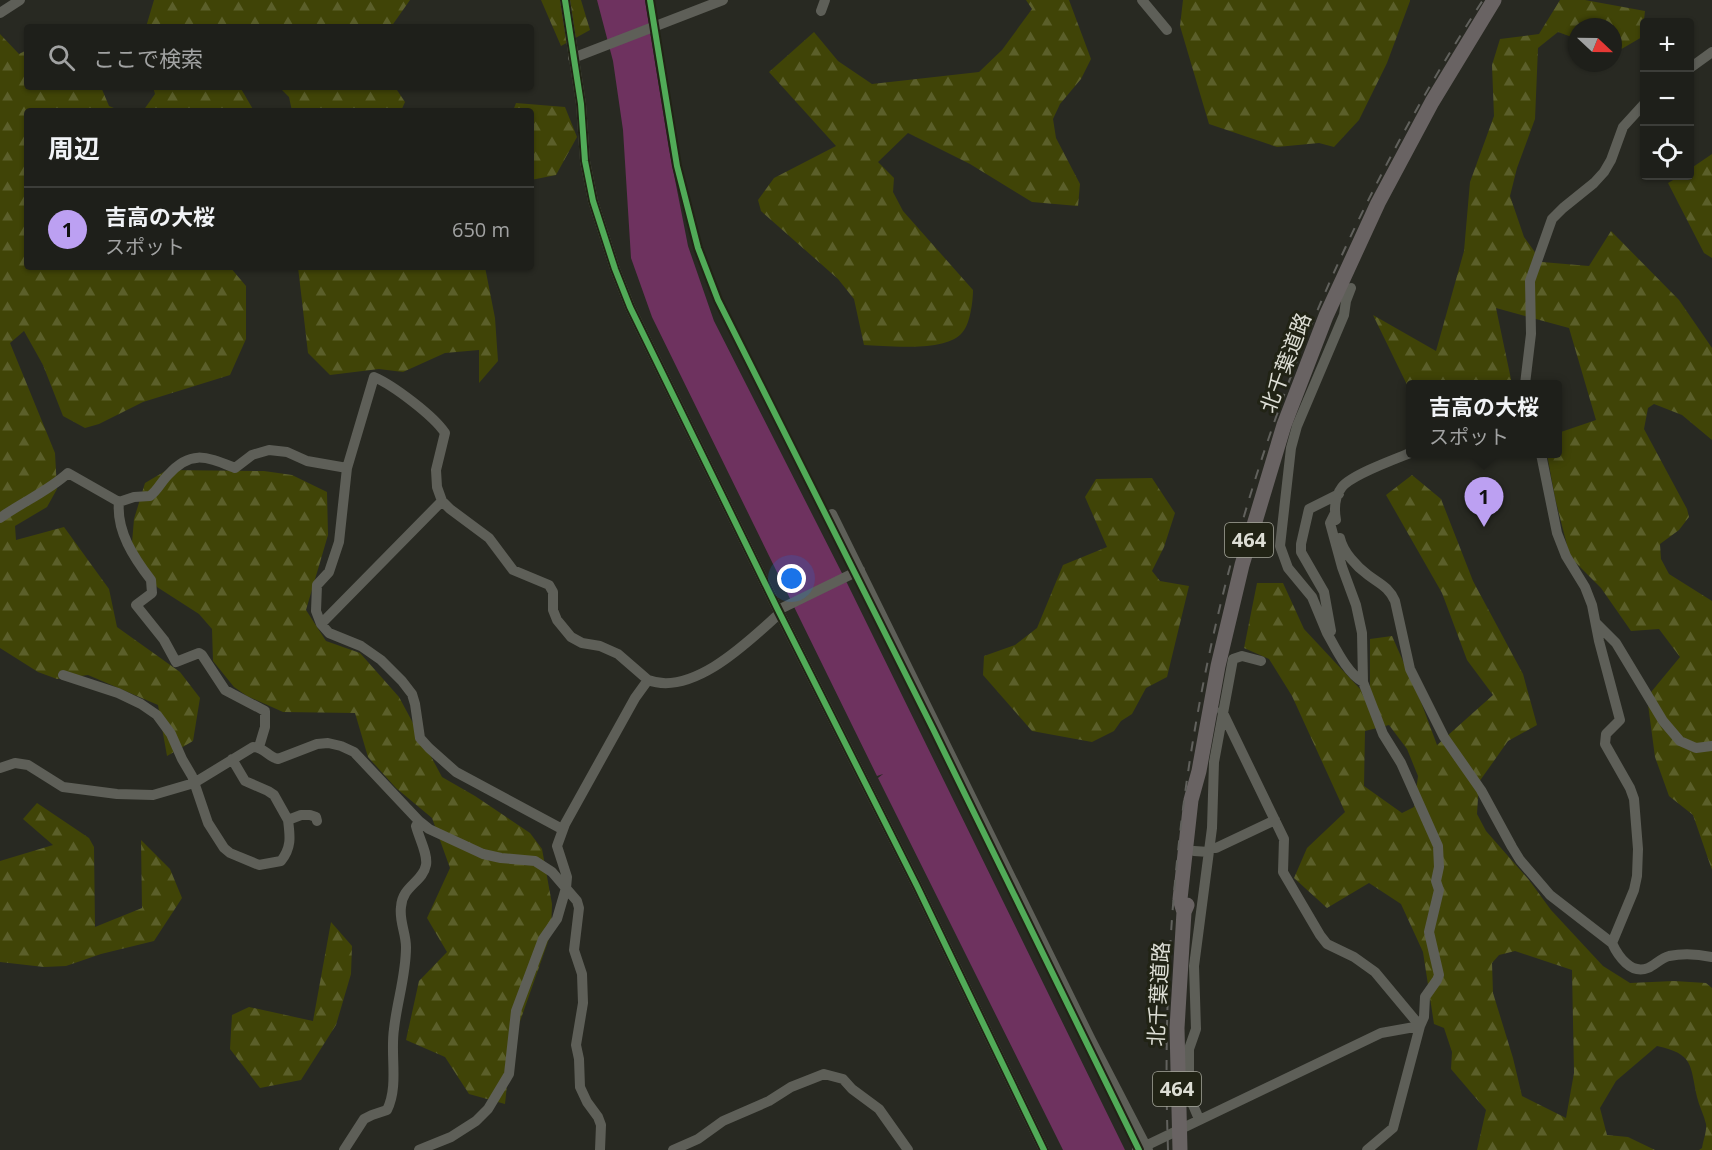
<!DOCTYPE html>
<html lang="ja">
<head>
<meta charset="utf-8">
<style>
  :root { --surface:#1e1f1a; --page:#262723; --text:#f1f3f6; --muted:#a1a2a2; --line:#3c3d39; --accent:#bca0f2 }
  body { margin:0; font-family:"Open Sans","Noto Sans JP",sans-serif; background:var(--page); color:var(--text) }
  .controls { position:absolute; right:18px; top:18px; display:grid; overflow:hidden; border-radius:6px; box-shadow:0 2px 4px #0004 }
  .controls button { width:54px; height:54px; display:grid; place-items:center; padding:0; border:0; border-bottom:2px solid var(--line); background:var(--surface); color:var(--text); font:30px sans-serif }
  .compass { position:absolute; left:1568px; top:18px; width:54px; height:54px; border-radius:50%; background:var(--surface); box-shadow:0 2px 4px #0004; rotate:112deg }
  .you { position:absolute; left:792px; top:579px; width:21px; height:21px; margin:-15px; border:4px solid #fff; border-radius:50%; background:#1a73e8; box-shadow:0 0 0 9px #1a73e833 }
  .badge { display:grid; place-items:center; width:39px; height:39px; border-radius:50%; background:var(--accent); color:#111; font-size:20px; font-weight:700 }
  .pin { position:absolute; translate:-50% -50px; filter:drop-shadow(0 2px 3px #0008) }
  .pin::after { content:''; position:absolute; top:32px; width:21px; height:18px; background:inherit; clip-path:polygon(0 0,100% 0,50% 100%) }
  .popup { position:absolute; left:1406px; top:380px; width:156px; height:78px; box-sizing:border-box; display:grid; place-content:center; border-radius:6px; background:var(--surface); filter:drop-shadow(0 2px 4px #0005); font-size:20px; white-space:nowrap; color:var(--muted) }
  .popup b { font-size:22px; color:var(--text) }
  .popup::after { content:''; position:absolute; left:50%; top:100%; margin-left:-12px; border:12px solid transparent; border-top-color:var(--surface) }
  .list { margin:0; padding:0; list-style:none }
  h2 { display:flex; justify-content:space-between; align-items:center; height:78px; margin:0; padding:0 24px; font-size:26px }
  h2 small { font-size:20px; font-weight:400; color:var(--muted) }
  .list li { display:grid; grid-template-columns:39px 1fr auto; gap:18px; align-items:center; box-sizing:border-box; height:84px; padding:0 24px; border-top:2px solid var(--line) }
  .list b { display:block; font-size:22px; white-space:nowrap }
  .list p { margin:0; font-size:20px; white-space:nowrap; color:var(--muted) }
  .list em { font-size:20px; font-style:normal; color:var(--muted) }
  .icon { flex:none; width:33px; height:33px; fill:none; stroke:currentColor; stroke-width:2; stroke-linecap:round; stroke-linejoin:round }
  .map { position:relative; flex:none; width:1712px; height:1150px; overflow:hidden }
  .search { position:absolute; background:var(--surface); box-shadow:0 2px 4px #0004; left:24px; top:24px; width:510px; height:66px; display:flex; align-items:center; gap:15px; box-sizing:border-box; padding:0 21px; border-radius:6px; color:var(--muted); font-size:22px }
  .panel { position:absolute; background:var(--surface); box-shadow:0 2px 4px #0004; left:24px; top:108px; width:510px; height:162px; border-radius:6px }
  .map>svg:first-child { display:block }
  .forest { fill:url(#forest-firs); fill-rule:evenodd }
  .water { fill:#6e325f }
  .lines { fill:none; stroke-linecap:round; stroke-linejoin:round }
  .minor { stroke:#5e5f58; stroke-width:10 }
  .highway { stroke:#696363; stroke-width:15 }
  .rail { stroke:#61615d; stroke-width:2; stroke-dasharray:10 10; stroke-linecap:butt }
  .cycleway-casing { stroke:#212315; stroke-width:10 }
  .cycleway { stroke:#51ab58; stroke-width:6 }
  .labels { text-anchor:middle; stroke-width:6; stroke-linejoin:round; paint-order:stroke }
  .shield { fill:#212315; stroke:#a5a69b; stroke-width:1.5 }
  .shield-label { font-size:20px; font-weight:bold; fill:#ddded5 }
  .street-label { font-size:21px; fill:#ddded5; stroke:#212315 }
</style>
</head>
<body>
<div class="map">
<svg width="1712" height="1150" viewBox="0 0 1712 1150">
  <defs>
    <pattern id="forest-firs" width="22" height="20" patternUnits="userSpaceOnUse" patternTransform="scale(1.5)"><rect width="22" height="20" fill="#404407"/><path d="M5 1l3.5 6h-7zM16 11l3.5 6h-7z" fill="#5b5f2a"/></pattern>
  </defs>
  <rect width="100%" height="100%" fill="#282922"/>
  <path class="forest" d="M 154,0 L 410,0 L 391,27 L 146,27 Z
    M 541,0 L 581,0 L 590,30 L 561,46 Z
    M 1026,0 L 1069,0 L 1091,59 L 1081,79 L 1060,104 L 1053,119 L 1056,138 L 1080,184 L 1078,206 L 1032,202 L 970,164 L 908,133 L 878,162 L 894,178 L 893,192 L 903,211 L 973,290 C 973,302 970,326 961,334 C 944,352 888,346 864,345 L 854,299 L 838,279 L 761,211 L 758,200 L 774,178 L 836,146 L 769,72 L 814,32 L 838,61 L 872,84 L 979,72 L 1002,50 L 1032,9 Z
    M 1183,0 L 1410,0 L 1410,1 L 1387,63 L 1359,120 L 1334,147 L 1319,143 L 1277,147 L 1209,124 L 1180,26 Z
    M 1560,0 L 1585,0 L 1645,11 L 1642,37 L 1613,54 L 1613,27 L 1577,27 L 1577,39 L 1558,32 L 1538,48 L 1535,119 L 1517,168 L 1510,196 L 1524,237 L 1542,262 L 1589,266 L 1611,231 L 1679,300 L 1712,348 L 1712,440 L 1682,415 L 1654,404 L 1648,408 L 1644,429 L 1687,509 L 1689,517 L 1679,530 L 1660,544 L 1661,559 L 1669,574 L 1712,601 L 1712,870 L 1693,815 L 1669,796 L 1655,757 L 1647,697 L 1680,657 L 1659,629 L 1631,631 L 1601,588 L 1570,557 L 1555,498 L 1547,454 L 1558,454 L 1558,433 L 1596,420 L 1569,328 L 1496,308 L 1512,384 L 1410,384 L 1410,391 L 1373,315 L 1436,351 L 1464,251 L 1470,182 L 1494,116 L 1492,65 L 1500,39 L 1539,34 Z
    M 0,34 L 19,54 L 27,50 L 27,87 L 101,87 L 109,106 L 121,111 L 27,111 L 27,267 L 230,267 L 246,286 L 246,339 L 230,375 L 143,402 L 99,424 L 85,428 L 63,416 L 43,365 L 24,331 L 10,343 L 55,453 L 57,489 L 47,507 L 15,526 L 16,540 L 64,527 L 109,589 L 117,627 L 180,672 L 200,698 L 193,741 L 167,756 L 158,705 L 88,675 L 57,679 L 38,672 L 0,648 Z
    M 153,87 L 240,87 L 254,111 L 143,111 L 155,94 Z
    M 279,87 L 395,87 L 405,102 L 401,111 L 292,111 L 289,97 Z
    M 516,103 L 565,107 L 577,137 L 556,175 L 531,180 L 531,111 L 513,111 Z
    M 1712,154 L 1712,258 L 1704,253 L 1668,183 L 1680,176 L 1690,176 L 1690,169 Z
    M 298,267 L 485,267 L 495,318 L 498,361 L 479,383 L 479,350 L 445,353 L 403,372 L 379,369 L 330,375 L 308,353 Z
    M 167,470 L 264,471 L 292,475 L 327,492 L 328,535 L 306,610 L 326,641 L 360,653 L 399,697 L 442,777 L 475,796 L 530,833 L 542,849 L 552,904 L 551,933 L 511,1047 L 505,1104 L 469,1094 L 445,1057 L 406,1040 L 419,981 L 447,952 L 427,918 L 450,868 L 432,818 L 396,788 L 368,757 L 355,713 L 283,712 L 247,696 L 234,687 L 213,661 L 212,629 L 199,614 L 157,587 L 132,543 L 134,519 L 145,483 Z
    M 1412,475 L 1441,499 L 1473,581 L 1523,674 L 1537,725 L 1508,741 L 1479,782 L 1477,814 L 1486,831 L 1529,880 L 1551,910 L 1603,966 L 1630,983 L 1674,981 L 1706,983 L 1712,988 L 1712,1150 L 1699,1150 L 1702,1148 C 1703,1141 1707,1131 1706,1124 C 1704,1115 1699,1106 1697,1097 C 1690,1065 1694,1054 1657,1046 L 1616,1081 L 1600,1108 L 1607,1135 L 1628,1137 L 1655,1150 L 1477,1150 L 1486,1110 L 1451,1069 L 1452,1052 L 1444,1028 L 1434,1024 L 1423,952 L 1401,904 L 1369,883 L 1327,908 L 1294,878 L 1307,848 L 1345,812 L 1292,696 L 1269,659 L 1244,648 L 1257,583 L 1283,583 L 1304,629 L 1361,690 L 1370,690 L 1370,639 L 1392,636 L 1421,702 L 1437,745 L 1493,695 L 1467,660 L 1442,593 L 1386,495 ZM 1389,725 L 1407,749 L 1418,776 L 1414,807 L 1402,813 L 1364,786 L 1365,731 ZM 1515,951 L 1572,970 L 1574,1073 L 1566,1118 L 1522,1096 L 1513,1058 L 1493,993 L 1492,963 L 1499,955 Z
    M 1152,478 L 1175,513 L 1164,547 L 1152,571 L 1160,581 L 1189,586 L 1167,677 L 1146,688 L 1132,714 L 1121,721 L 1114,731 L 1092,742 L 1032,731 L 983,675 L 984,656 L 1015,645 L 1037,628 L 1063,565 L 1107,547 L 1085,497 L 1096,479 Z
    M 37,803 L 89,838 L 94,847 L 95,927 L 142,908 L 141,840 L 170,869 L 182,898 L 154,941 L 101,954 L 66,966 L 44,967 L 0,962 L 0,861 L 53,845 L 23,819 Z
    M 331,922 L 352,946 L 351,974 L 336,1025 L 301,1080 L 260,1088 L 230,1049 L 232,1015 L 249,1007 L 313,1021 Z"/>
  <path class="water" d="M 597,0 L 645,0 L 669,149 L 688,246 L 714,321 L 847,583 L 1125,1150 L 1063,1150 L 878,778 L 883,774 L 877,776 L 652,317 L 631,258 L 623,130 L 613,61 Z"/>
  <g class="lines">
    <path class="minor" d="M 565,0 L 581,104 L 585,161 L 593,201 L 615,269 L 630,307 L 778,610 L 917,886 L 1044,1150
      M 1142,0 L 1167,30
      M 821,11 L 825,0
      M 0,13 L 20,0
      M 573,58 L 723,0
      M 1690,68 L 1712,52
      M 1525,384 L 1531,334 L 1530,281 L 1552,219 L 1563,208 L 1594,183 L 1604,172 L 1611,160 L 1623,127 L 1644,104
      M 1541,454 L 1557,533 L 1566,556 L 1585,587 L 1592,605 L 1599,641 L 1620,720 L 1606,734 L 1605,744 L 1630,788 L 1634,799 L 1638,849 L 1637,876 L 1634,890 L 1612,943
      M 1339,494 L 1309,509 L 1301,544 L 1301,552 L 1324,592 L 1331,631 L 1327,633 L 1312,597 L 1288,568 L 1280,546 L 1291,448 L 1297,426 L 1344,315 L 1346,301 L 1351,288
      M 119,502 C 116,531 134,558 151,580 L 152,593 L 136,605 L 164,640 L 176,662 L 199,653 L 202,655 L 225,690 L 265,711 L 265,727 L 259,747
      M 832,514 L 1091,1040 L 1148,1150
      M 0,518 C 22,502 47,492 68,473 L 119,502 L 134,497 L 150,496 C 158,490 161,482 168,475 C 191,449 207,457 235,468 L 252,455 L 269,450 L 287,452 L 307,461 L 347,468
      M 1336,520 C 1334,509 1335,496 1342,487 C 1351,475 1395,459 1410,453
      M 1340,538 C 1343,552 1357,567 1368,575 C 1380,584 1389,587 1395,601 L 1410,669 L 1444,737 L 1481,790 L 1512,847 L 1520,860 L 1550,895 L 1612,943 C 1618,956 1631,975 1648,968 C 1655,965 1661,958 1669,956 C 1683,953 1698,954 1712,957
      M 778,610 L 860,570
      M 1596,623 L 1616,643 L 1663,721 L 1680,741 L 1696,748 L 1712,746
      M 321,624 L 442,501
      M 1327,633 C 1336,649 1347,673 1363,682
      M 63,675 L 118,693 L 141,704 L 157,715 L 171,734 L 182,759 L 192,776 L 208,823 L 224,848 L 230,853 L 259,865 L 281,861 C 292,847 290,836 288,820
      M 1222,711 L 1284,839 L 1283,872 L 1320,935 L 1327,944 L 1354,957 L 1375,972 L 1420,1026 L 1393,1128 L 1367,1150
      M 232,759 L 245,781 L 268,791 L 274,795 L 288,820 L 301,815 L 310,815 L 316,817 L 317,821
      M 0,768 L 15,763 L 28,765 L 63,787 L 117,794 L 153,795 L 194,783 L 253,747 C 264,747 268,757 278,759 L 317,744 L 328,743 L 341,746 L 354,752 L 419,821 L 429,829 L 483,854 L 501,858 L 535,861 L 552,872 L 577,901 L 579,908 L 574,950 L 582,974 L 583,1003 L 576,1045 L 579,1059 L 580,1087 L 587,1102 L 598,1117 L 601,1125 L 600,1150
      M 562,829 L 456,772 L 429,748 L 420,738 L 415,704 L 412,694 L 402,681 L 381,660 L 361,646 L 329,633 L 321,624 L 316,611 L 317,585 L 329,572 L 339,542 L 347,468 L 374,377 C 393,385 434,416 445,433 L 436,470 L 437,487 L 442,501 L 450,509 L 489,538 L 513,570 L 549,585 L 553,592 L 553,610 L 557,620 L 571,637 L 582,643 L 600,646 L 618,654 L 648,680
      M 1210,847 L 1216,848 L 1275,820
      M 1194,851 L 1209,852
      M 1199,1119 L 1190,1098 L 1189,1078 L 1189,1049 L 1196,1029 L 1194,966 L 1212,828 L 1214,762 L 1233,659 L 1242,656 L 1261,661
      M 344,1150 L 364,1119 L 372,1115 L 387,1110 C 399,1086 390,1055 394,1029 C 397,1001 406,976 406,947 C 406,933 399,921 401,907 C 402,886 423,882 426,865 C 428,854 419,838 416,826 L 419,821
      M 419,1150 L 451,1137 L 476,1121 L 488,1109 L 509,1074 L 516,1011 L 543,939 L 557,919 L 566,888 L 567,877 L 557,846 L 565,824 L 635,698 L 648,680 C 693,697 749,641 780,613
      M 673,1150 L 698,1139 L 723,1121 L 769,1101 L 791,1087 L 824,1074 L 843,1079 L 852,1089 L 879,1109 L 908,1150
      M 1137,1150 L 1381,1033 L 1420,1026 L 1424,1017 L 1425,997 L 1437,980 L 1439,975 L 1429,932 L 1439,890 L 1436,881 L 1439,867 L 1438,846 L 1401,763 L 1383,734 L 1363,682 L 1362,633 L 1356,605 L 1342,567 L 1330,523 L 1335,513"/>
    <path class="highway" d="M 1184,912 L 1180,899 L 1191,800 L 1199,771 L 1218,666 L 1242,565 L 1284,425 L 1326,316 L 1378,203 L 1432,102 L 1494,0
      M 1180,1150 L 1177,1028 L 1184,912 L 1187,905"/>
    <path class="rail" d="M 1168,1150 C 1153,733 1255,351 1483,0"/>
    <g class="cycleway-casing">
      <path id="cycleway" d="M 565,0 L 581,104 L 585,161 L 593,201 L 615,269 L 630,307 L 778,610 L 917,886 L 1044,1150
        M 650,0 L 677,166 L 698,248 L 718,300 L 933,729 L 1139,1150"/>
    </g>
    <use href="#cycleway" class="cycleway"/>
  </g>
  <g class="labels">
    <g class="shield">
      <rect x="1225" y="523" width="48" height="34" rx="4.5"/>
      <rect x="1153" y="1072" width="48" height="34" rx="4.5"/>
    </g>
    <g class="shield-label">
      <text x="1249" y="547">464</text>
      <text x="1177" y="1096">464</text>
    </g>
    <g class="street-label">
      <text transform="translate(1286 363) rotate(-69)" y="7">北千葉道路</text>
      <text transform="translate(1159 994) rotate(-87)" y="7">北千葉道路</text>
    </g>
  </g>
</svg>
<div class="controls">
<button>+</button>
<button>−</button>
<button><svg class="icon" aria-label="locate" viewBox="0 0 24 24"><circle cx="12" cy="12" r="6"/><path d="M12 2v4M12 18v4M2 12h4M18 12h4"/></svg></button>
</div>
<svg class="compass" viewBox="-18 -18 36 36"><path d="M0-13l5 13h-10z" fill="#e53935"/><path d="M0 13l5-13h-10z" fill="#a1a2a2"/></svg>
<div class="you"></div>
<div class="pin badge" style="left:1484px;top:527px">1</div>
<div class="popup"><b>吉高の大桜</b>スポット</div>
<div class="search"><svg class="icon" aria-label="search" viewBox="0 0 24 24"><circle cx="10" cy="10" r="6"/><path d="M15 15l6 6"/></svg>ここで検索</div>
<section class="panel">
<h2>周辺<small></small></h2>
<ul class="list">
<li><span class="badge">1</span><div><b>吉高の大桜</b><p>スポット</p></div><em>650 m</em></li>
</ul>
</section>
</div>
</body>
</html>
